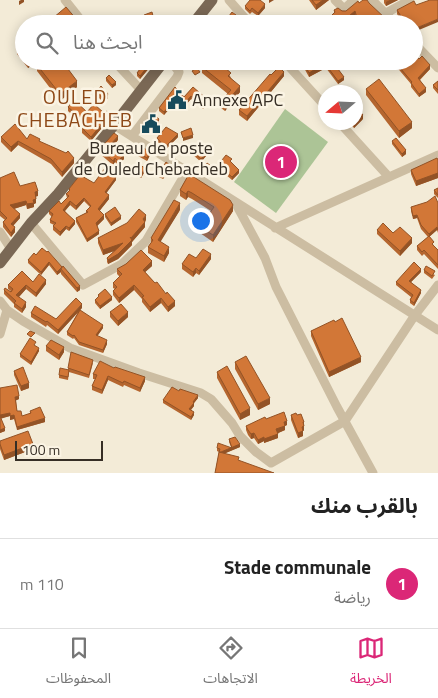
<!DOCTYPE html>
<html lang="ar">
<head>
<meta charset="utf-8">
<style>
  :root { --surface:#fff; --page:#f2f2f2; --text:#222; --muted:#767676; --line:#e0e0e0; --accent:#db2777 }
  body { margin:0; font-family:"Titillium Web","Noto Sans Arabic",sans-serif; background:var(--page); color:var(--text); direction:rtl }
  .compass { position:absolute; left:318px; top:85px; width:45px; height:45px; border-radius:50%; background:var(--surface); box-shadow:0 2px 12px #0003; rotate:251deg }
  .scale { position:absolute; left:15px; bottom:12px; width:88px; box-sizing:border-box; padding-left:5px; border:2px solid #362e25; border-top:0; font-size:14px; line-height:18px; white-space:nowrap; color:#362e25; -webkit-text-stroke:4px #fbf4e4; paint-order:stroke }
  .you { position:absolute; left:200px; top:220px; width:18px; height:18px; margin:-12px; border:4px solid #fff; border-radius:50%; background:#1a73e8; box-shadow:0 0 0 8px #1a73e833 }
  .badge { display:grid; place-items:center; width:32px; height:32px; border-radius:50%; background:var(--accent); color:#fff; font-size:16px; font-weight:700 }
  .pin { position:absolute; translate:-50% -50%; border:2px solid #fff; box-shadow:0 1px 5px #0006 }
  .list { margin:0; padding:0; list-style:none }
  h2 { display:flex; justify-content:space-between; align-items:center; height:65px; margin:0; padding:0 20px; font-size:21px }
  h2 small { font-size:16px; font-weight:400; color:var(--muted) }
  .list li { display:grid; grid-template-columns:32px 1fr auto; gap:15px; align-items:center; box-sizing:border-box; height:90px; padding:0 20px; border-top:1px solid var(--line) }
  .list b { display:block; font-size:19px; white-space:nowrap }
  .list p { margin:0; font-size:16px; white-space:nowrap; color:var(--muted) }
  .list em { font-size:16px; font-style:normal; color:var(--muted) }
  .icon { flex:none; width:28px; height:28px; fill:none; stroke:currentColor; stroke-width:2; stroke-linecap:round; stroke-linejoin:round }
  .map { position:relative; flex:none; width:438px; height:473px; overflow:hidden; direction:ltr }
  .search { position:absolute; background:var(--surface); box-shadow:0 2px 12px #0003; left:15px; right:15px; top:15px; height:55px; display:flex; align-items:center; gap:12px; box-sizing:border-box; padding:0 18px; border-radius:28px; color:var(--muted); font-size:19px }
  .sheet { height:155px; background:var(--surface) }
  nav { display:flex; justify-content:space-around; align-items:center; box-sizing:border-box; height:70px; border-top:1px solid var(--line); background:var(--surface); font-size:14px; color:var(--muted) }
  nav a { display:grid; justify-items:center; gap:2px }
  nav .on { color:var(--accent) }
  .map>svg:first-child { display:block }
  .green { fill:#acc496 }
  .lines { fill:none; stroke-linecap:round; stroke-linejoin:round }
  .minor { stroke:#ccbda2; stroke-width:9 }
  .major { stroke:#7a6855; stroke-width:11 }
  .wall { fill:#b5662f }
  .shaded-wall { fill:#935326 }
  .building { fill:#d27737; stroke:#935326 }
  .labels { text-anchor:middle; stroke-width:5; stroke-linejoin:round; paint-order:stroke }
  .poi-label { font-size:18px; fill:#362e25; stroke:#fbf4e4; text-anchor:start }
  .quarter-label { font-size:20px; letter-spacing:1px; fill:#8d4817; stroke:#fbf4e4 }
</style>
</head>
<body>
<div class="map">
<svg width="438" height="473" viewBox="0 0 438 473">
  <rect width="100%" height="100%" fill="#f3ebd7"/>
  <path class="green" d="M 285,109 L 328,142 L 276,213 L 234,182 Z"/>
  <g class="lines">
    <path class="minor" d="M 65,0 L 84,24
      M 229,0 L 250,24
      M 335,0 L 344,9 L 354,0
      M 372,0 L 396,24
      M 386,13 L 410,0
      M 414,43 L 438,68
      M 114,61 L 141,90
      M 284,61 L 326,107
      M 339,122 L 388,176
      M 114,125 L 438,330
      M 132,136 L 177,77 L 179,72 L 171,61
      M 236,204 L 265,258 L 276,287 L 337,407 L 373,473
      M 31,223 L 83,285 L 122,264 L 146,241 L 187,171
      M 275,228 L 438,155
      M 0,232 L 11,249
      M 0,301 L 7,310 L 23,321 L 70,348 L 139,373 L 201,393 L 211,399 L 232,423 L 240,436 L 256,452 L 271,463 L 345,421 L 415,315 L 438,285
      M 0,334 L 7,310"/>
    <path class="major" d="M 193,24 L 212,0
      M 0,263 L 31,223 L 58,194 L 114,125 L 164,61"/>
  </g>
  <path class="wall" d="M 309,0 L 329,0 L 316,10 Z
    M 384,0 L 398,0 L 386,6 L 384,3 Z
    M 359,3 L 369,3 L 387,23 L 371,24 L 369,22 L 361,24 L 360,20 L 357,21 L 355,15 L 344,23 L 343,22 L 341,24 L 334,24 L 331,19 L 331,16 L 334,13 L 334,10 L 346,11 Z
    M 416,5 L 414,24 L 402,24 L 402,22 L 397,14 L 397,10 Z
    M 245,6 L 265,8 L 258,16 L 252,12 L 250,14 L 245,9 Z
    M 53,18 L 77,24 L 54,24 L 53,23 Z
    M 24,44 L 24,61 L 35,61 L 35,63 L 28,68 L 17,54 L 17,49 Z
    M 419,59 L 430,69 L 420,80 L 426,92 L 419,97 L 411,87 L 411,84 L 395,65 L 395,62 Z
    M 41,61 L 67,61 L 64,64 L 77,87 L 60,101 L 37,71 L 37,65 Z
    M 146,61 L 155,61 L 140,79 L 137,76 L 137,73 Z
    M 234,61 L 227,70 L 231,78 L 240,92 L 225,111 L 221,108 L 221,101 L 228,94 L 202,73 L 202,67 Z
    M 303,61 L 322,70 L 309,77 L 303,66 Z
    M 326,65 L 344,80 L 338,84 L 326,68 Z
    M 271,75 L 284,76 L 247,121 L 239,115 L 239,110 Z
    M 106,78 L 116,85 L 112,88 L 106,81 Z
    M 438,81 L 438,94 L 433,88 L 433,85 Z
    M 175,87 L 184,97 L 193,87 L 208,103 L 203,109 L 191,99 L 182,109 L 175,102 L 164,115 L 159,111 L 159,108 Z
    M 366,89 L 412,128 L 399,138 L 366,95 Z
    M 96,92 L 108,98 L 104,103 L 96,95 Z
    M 68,107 L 87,112 L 104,113 L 110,118 L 91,141 L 82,133 L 82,128 L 84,126 L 68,111 Z
    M 363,119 L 354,128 L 349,122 L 356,122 Z
    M 159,122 L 152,132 L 146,127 L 146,124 Z
    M 1,137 L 27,139 L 40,142 L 74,163 L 62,177 L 51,164 L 18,145 L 11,152 L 1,142 Z
    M 178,137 L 165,150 L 157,141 L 157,138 Z
    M 118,140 L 113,146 L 124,159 L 118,165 L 115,162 L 113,165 L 100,154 L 100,149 Z
    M 392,141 L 406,154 L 402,157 L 392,144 Z
    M 192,151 L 206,156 L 201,162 L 192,154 Z
    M 138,152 L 150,155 L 147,161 L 138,156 Z
    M 438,160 L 438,178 L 416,186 L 411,174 L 411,170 Z
    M 218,165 L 239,173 L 232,180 L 218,168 Z
    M 170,168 L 163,179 L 159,177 L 159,173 Z
    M 145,171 L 141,178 L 136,175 L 136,172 Z
    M 189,174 L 233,211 L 213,242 L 200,233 L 200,227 L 211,211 L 192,199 L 188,197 L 186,200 L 180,196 L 180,190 Z
    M 0,178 L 20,186 L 38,196 L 36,196 L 36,203 L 34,204 L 34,207 L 27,209 L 26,205 L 14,209 L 20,218 L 13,226 L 15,232 L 11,237 L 3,227 L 3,222 L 5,220 L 0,216 Z
    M 116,180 L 106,193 L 109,199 L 99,211 L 104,219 L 97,226 L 99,234 L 87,242 L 76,222 L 76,218 L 86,213 L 86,211 L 90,207 L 84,201 L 76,210 L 70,205 L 65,211 L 75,224 L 69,231 L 66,229 L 60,236 L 53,230 L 53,226 L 54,225 L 50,223 L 50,220 L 52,217 L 49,214 L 49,211 L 61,204 L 67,198 L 66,194 L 69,191 L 69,189 L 94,183 Z
    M 438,188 L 438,198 L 434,194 L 434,190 Z
    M 438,203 L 438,233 L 437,230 L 429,237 L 434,246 L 438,250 L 438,269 L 424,254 L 422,256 L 417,250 L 417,246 L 428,237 L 421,229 L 417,218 L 413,219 L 411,211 L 411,207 Z
    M 180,210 L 160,241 L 169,253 L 164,262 L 148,253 L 148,247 L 151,243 L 151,238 Z
    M 105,214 L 121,219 L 111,226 L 105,217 Z
    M 146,220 L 145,222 L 145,227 L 132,242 L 132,245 L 118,259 L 108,264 L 107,262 L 107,258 L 114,251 L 103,255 L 98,243 L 98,238 Z
    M 377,230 L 393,233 L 412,243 L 400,256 L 377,234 Z
    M 42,248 L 80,290 L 77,292 L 61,274 L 61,272 L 57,275 L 49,265 L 41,275 L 28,263 L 28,260 L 36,255 Z
    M 196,258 L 211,259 L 199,275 L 196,273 L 193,277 L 182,269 L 182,264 Z
    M 152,266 L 145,272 L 175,306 L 168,312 L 161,303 L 150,312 L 142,302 L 142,299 L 134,290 L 119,303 L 113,295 L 113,291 L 115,289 L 113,288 L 113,283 L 120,277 L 117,274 L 117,269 Z
    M 424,270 L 435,275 L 432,279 L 424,273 Z
    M 421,272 L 411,282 L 421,293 L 414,306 L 410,303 L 410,300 L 411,297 L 396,285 L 396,282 Z
    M 33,282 L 46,284 L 36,297 L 26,289 L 19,297 L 26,307 L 22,313 L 14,307 L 14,304 L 4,294 L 4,290 L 11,291 L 8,289 L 8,285 Z
    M 98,295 L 112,300 L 100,309 L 95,303 L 95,300 L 98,297 Z
    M 82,308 L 80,310 L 103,328 L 97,336 L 107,344 L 103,353 L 79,345 L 74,338 L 73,339 L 67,335 L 67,332 L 78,312 L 58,334 L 47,325 L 46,327 L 31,317 L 31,313 L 56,319 Z
    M 110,312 L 128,317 L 118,326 L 110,317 Z
    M 335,322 L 361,362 L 329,377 L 311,336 L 311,331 Z
    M 36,346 L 39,351 L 31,365 L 20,357 L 20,354 Z
    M 46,346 L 64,352 L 59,360 L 46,351 Z
    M 235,362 L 270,404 L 258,410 L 235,369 Z
    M 93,363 L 89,378 L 69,372 L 68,380 L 59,378 L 59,375 L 68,370 L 68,368 Z
    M 114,368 L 145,381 L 140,392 L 124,385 L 123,387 L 108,380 L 102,394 L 92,390 L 92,386 L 96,379 L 93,379 L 93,374 Z
    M 14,371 L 29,388 L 21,391 L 14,375 Z
    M 217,372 L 250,415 L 240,420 L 217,378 Z
    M 0,388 L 19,399 L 16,400 L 17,411 L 22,416 L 30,414 L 30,411 L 45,422 L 17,430 L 14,419 L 10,420 L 10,416 L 1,418 L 5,431 L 0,433 Z
    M 179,391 L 198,398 L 194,403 L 194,406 L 191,410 L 194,415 L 191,420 L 163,403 L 163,400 Z
    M 291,415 L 297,415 L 304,422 L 304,430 L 303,431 L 303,436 L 298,438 L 291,420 Z
    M 266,419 L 287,425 L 285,426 L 285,430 L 278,433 L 278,438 L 264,443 L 264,441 L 258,444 L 254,438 L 251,439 L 248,435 L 246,430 L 246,426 Z
    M 229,439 L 240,447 L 225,453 L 215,473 L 219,452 L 217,451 L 217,448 L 231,447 L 229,442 Z
    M 0,441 L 33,449 L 4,460 L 0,449 Z"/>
  <path class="shaded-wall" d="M 21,0 L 24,0 L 24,2 L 19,5 L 19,1 Z
    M 269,0 L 274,0 L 269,3 Z
    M 323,0 L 329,0 L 316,10 L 316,5 Z
    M 390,0 L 398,0 L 386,6 L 386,2 Z
    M 265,4 L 265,8 L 258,16 L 258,13 Z
    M 355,11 L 355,15 L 344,23 L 344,20 Z
    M 360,17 L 360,20 L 357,21 L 357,18 Z
    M 343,18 L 343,22 L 341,24 L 337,24 Z
    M 369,18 L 369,22 L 361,24 L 361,20 Z
    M 438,19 L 438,22 L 414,32 L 414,29 Z
    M 406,21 L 406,24 L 402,24 L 402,22 Z
    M 31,61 L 35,61 L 35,63 L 28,68 L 28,64 Z
    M 83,61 L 87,61 L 82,65 Z
    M 152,61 L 155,61 L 140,79 L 140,76 Z
    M 229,61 L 234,61 L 234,62 L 224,73 L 224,67 Z
    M 322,65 L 322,70 L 309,77 L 309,73 Z
    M 430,65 L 430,69 L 418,81 L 418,78 Z
    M 284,72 L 284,76 L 247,121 L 247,116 Z
    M 344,77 L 344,80 L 338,84 L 338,81 Z
    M 77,81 L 77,87 L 60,101 L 60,94 Z
    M 116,82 L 116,85 L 112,88 L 112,85 Z
    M 240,86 L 240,92 L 225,111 L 225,104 Z
    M 426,88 L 426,92 L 419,97 L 419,94 Z
    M 108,94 L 108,98 L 104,103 L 104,99 Z
    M 191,96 L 191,99 L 182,109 L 182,106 Z
    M 175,99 L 175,102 L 164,115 L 164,112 Z
    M 208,100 L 208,103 L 203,109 L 203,106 Z
    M 110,114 L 110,118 L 91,141 L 91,137 Z
    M 363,115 L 363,119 L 354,128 L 354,123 L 356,122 Z
    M 159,119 L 159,122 L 152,132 L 152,129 Z
    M 412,122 L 412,128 L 399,138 L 399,131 Z
    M 178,134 L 178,137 L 165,150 L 165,147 Z
    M 193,135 L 193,138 L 183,141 L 183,138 Z
    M 118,136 L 118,140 L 111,148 L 111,144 Z
    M 18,141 L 18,145 L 11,152 L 11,147 Z
    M 406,150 L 406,154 L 402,157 L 402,154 Z
    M 150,152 L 150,155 L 147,161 L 147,158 Z
    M 206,153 L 206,156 L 201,162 L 201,159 Z
    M 124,155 L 124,159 L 118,165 L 118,161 Z
    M 74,158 L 74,163 L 62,177 L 62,172 Z
    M 115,158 L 115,162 L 113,165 L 113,161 Z
    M 170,165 L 170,168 L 163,179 L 163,176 Z
    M 145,168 L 145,171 L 141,178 L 141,175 Z
    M 239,170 L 239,173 L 232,180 L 232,177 Z
    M 438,173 L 438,178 L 416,186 L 416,181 Z
    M 116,177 L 116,180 L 105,195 L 105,192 Z
    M 38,191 L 38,196 L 35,197 L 35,192 Z
    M 188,191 L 188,197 L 186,200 L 186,194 Z
    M 109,195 L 109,199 L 98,213 L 98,209 Z
    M 84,198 L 84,201 L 76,210 L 76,206 Z
    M 36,199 L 36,203 L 34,204 L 34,207 L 27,209 L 27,204 L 33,200 Z
    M 26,201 L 26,205 L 10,210 L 10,205 Z
    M 70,201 L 70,205 L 63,213 L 63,210 Z
    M 180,203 L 180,210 L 158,246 L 158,240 Z
    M 233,205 L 233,211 L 213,242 L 213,235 Z
    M 20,214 L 20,218 L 11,228 L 11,224 Z
    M 104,215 L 104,219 L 96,227 L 96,223 Z
    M 146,215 L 146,220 L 143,224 L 143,219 Z
    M 417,215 L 417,218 L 413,219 L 413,216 Z
    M 121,216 L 121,219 L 111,226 L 111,223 Z
    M 75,221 L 75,224 L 69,231 L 69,228 Z
    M 145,222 L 145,227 L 132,242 L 132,245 L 118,259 L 108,264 L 108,260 L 131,241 L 131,238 Z
    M 66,226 L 66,229 L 60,236 L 60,232 Z
    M 15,227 L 15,232 L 11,237 L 11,233 Z
    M 437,227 L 437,230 L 429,237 L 429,234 Z
    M 99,231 L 99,234 L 87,242 L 87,239 Z
    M 412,238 L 412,243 L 400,256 L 400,251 Z
    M 123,243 L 123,248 L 103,255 L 103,250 Z
    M 169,247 L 169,253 L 164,262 L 164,256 Z
    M 211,254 L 211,259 L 199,275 L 199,271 Z
    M 152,261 L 152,266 L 143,274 L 143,270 Z
    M 49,262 L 49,265 L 41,275 L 41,272 Z
    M 196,268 L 196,273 L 193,277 L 193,272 Z
    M 61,269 L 61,272 L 57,275 L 57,272 Z
    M 421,269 L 421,272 L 409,284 L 409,281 Z
    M 46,280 L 46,284 L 36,297 L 36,293 Z
    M 26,285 L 26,289 L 16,300 L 16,295 Z
    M 134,285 L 134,290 L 119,303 L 119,298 Z
    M 80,286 L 80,290 L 77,292 L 77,288 Z
    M 421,290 L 421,293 L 414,306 L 414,303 Z
    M 112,297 L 112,300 L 100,309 L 100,306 Z
    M 161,298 L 161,303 L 150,312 L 150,307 Z
    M 175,301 L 175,306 L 168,312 L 168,307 Z
    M 26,302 L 26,307 L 22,313 L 22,309 Z
    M 82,304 L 82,308 L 58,334 L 58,330 Z
    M 128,312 L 128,317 L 118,326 L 118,321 Z
    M 103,325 L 103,328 L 96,338 L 96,335 Z
    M 107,340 L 107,344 L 103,353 L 103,350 Z
    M 64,347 L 64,352 L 59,360 L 59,355 Z
    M 39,348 L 39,351 L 31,365 L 31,362 Z
    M 361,357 L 361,362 L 329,377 L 329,372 Z
    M 108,376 L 108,380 L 102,394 L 102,390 Z
    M 145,377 L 145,381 L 140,392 L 140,388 Z
    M 29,383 L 29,388 L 21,391 L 21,386 Z
    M 198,395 L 198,398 L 194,403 L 194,406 L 189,412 L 189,409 Z
    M 19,396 L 19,399 L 15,401 L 15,397 Z
    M 270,398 L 270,404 L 258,410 L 258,404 Z
    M 250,408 L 250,415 L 240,420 L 240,414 Z
    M 194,412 L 194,415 L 191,420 L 191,417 Z
    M 10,413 L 10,416 L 0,419 L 0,415 Z
    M 14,415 L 14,419 L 10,420 L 10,416 Z
    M 45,418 L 45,422 L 17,430 L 17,427 Z
    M 287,421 L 287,425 L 284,426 L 284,422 Z
    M 303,422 L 304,422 L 304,430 L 302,432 L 302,427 Z
    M 285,426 L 285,430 L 276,434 L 276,429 Z
    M 5,428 L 5,431 L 0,433 L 0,430 Z
    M 303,431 L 303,436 L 298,438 L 298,433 Z
    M 254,433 L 254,438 L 251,439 L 251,434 Z
    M 278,434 L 278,438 L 264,443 L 264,439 Z
    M 264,437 L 264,441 L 258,444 L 258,440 Z
    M 33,444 L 33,449 L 4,460 L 4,455 Z
    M 240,444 L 240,447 L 219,456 L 219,453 Z"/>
  <path class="building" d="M 250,0 L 260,0 L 265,4 L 258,13 L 252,8 L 250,11 L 245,6 Z
    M 312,0 L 323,0 L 316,5 Z
    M 363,0 L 367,0 L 369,3 L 387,20 L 383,23 L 384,24 L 374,24 L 369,18 L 361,20 L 360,17 L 357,18 L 355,11 L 344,20 L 343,18 L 337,24 L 331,16 L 335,12 L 334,10 L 338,8 L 342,11 L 346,11 L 358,1 L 359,3 Z
    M 430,0 L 438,0 L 438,19 L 414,29 L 414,24 L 407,24 L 406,21 L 402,22 L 402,18 L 397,10 L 414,1 L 416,5 Z
    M 66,7 L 77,20 L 73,24 L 58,24 L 53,18 Z
    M 152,12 L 155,24 L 132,24 L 132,22 L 146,21 L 144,15 Z
    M 232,12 L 236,15 L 233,19 L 229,16 Z
    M 24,44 L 24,58 L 17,49 Z
    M 414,53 L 419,59 L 422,56 L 430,65 L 418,78 L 426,88 L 419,94 L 411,83 L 412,82 L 395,62 L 414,61 Z
    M 41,61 L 62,61 L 77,81 L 60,94 L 37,65 Z
    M 146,61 L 152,61 L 140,76 L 137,73 Z
    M 207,61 L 229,61 L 224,67 L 231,73 L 228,76 L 240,86 L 225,104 L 221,101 L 231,90 L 202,67 Z
    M 303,61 L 319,61 L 322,65 L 309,73 Z
    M 330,61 L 332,61 L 344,77 L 338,81 L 326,65 Z
    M 279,67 L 284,72 L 247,116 L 239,110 L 270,74 L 271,75 Z
    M 197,68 L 200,72 L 195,75 L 192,71 Z
    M 109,75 L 116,82 L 112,85 L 106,78 Z
    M 379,79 L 412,122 L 399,131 L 366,89 Z
    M 438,81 L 438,90 L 433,85 Z
    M 101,86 L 108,94 L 104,99 L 96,92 Z
    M 175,87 L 184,97 L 193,87 L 208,100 L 203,106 L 191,96 L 182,106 L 175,99 L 164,112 L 159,108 Z
    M 344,88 L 348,92 L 338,92 Z
    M 74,100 L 87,112 L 94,104 L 104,113 L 106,111 L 110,114 L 91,137 L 82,128 L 86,123 L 68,107 Z
    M 356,107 L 363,115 L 356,122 Z
    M 154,115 L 159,119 L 152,129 L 146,124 Z
    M 15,124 L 27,139 L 30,134 L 40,139 L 39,141 L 66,153 L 68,151 L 74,158 L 62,172 L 51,159 L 18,141 L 11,147 L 1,137 Z
    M 166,127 L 178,134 L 165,147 L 157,138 Z
    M 191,128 L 193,135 L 183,138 L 181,132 Z
    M 114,133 L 118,136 L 111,144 L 124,155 L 118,161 L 115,158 L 113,161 L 100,149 Z
    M 396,138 L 406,150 L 402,154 L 392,141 Z
    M 196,145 L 206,153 L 201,159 L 192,151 Z
    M 142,147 L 150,152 L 147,158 L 138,152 Z
    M 226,155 L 232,159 L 230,161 L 239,170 L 232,177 L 218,165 Z
    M 437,158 L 438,160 L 438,173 L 416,181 L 411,170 Z
    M 166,162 L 170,165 L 163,176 L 159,173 Z
    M 207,163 L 211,166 L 208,170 L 204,167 Z
    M 140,165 L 145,168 L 141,175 L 136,172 Z
    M 105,168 L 116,177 L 105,192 L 109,195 L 98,209 L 104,215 L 96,223 L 99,231 L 87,239 L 76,218 L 88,212 L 86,211 L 91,206 L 84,198 L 76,206 L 70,201 L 63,210 L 75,221 L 69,228 L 66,226 L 60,232 L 53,226 L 56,223 L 50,220 L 53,214 L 49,211 L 59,201 L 61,204 L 69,196 L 66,194 L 70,190 L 69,189 L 80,175 L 94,183 Z
    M 14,172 L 20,186 L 35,182 L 38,191 L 35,192 L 36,199 L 33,200 L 34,203 L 27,204 L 26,201 L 10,205 L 20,214 L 11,224 L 15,227 L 11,233 L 3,222 L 7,218 L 0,211 L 0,178 Z
    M 189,174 L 230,200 L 233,205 L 213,235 L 200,227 L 214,207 L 192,193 L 188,191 L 186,194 L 180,190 Z
    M 438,188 L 438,195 L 434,190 Z
    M 435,196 L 438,203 L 438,230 L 437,227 L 429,234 L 421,225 L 417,215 L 413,216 L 411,207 L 427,202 Z
    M 174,200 L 180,203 L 158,240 L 169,247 L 164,256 L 148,247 L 153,240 L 151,238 Z
    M 115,207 L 121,216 L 111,223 L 105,214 Z
    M 139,209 L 146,215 L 143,219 L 145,222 L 131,238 L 130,237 L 132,240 L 118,254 L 108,260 L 107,258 L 123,243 L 103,250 L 98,238 L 127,223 Z
    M 383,223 L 393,233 L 400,227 L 412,238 L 400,251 L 377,230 Z
    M 429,236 L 434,242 L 432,244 L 438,250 L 438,265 L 424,250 L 422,252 L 417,246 Z
    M 42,248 L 47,252 L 48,251 L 62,267 L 57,272 L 49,262 L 41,272 L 28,260 L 34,253 L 36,255 Z
    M 203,249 L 211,254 L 199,271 L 196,268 L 193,272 L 182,264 L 189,254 L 196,258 Z
    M 141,250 L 152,261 L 143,270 L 155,283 L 157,282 L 166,294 L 167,292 L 175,301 L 168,307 L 161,298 L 150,307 L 142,297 L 144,296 L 134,285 L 119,298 L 113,291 L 117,287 L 113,283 L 122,274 L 117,269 L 126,264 Z
    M 414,262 L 421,269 L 409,281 L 421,290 L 414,303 L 410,300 L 413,295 L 396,282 Z
    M 63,266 L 80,286 L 77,288 L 61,269 Z
    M 426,266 L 435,271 L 432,276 L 424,270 Z
    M 22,271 L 33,282 L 39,274 L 46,280 L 36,293 L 26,285 L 16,295 L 26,302 L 22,309 L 14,303 L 16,301 L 4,290 L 5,288 L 11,292 L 13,289 L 8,285 Z
    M 105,289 L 112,297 L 100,306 L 95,300 L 99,296 L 98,295 Z
    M 76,298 L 82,304 L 58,330 L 47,321 L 46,322 L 31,313 L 35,306 L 56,319 Z
    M 121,304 L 128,312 L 118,321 L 110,312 Z
    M 80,310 L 103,325 L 96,335 L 107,340 L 103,350 L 79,342 L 74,335 L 73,336 L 67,332 Z
    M 342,318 L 361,357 L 329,372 L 311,331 L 334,320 L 335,322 Z
    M 30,331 L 35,333 L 31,337 L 27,334 Z
    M 30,338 L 36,342 L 34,345 L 39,348 L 31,362 L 20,354 Z
    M 51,340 L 64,347 L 59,355 L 46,346 Z
    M 71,352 L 93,360 L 89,375 L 68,368 Z
    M 246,356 L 270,398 L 258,404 L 235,362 Z
    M 100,361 L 114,368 L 115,367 L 145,377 L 140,388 L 124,381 L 123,383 L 108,376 L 102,390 L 92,386 L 97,375 L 93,374 Z
    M 227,366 L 250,408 L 240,414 L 217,372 Z
    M 23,367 L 29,383 L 21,386 L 14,371 Z
    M 60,368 L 69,370 L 68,377 L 59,375 Z
    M 17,385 L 19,396 L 15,397 L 17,411 L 21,411 L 22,416 L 31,413 L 30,411 L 40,407 L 45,418 L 17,427 L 14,415 L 10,416 L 10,413 L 0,415 L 0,388 Z
    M 172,387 L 179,391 L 180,389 L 198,395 L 193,402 L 194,403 L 189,409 L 194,412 L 191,417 L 163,400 Z
    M 284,412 L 287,421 L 284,422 L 285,426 L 276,429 L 278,434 L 264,439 L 264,437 L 258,440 L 254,433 L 251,434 L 248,430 L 246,426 L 265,417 L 266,419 Z
    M 296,413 L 297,415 L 301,414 L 304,422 L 303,422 L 304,426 L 302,427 L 303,431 L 298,433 L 291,415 Z
    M 0,416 L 5,428 L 0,430 Z
    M 28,431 L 33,444 L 4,455 L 0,444 L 0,441 Z
    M 235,437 L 240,444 L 221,452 L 219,452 L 220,449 L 217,448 L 218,443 L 232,448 L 229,439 Z
    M 219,452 L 239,457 L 238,460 L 274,473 L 215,473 Z"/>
  <defs>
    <g id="civic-bare" transform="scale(1.5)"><path d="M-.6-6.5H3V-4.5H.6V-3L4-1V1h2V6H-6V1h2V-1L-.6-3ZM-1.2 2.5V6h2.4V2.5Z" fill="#174b5b" stroke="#fbf4e4" stroke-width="2.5" paint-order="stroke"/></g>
  </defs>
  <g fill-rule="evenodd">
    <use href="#civic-bare" x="177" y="100"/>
    <use href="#civic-bare" x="151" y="124"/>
  </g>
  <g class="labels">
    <g class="poi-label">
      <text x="192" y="106">Annexe APC</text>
      <text x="151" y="154" text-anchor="middle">Bureau de poste<tspan x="151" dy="21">de Ouled Chebacheb</tspan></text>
    </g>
    <g class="quarter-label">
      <text x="75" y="104">OULED<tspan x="75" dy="23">CHEBACHEB</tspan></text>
    </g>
  </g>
</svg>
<svg class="compass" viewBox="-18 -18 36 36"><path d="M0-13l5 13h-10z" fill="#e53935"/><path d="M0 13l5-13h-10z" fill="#767676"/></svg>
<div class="scale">100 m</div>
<div class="you"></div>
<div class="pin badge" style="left:281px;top:162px">1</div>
<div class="search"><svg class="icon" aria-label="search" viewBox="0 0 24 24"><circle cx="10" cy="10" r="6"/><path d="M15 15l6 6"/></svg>ابحث هنا</div>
</div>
<section class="sheet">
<h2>بالقرب منك<small></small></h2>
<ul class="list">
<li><span class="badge">1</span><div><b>Stade communale</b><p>رياضة</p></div><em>110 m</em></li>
</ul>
</section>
<nav>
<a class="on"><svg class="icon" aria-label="map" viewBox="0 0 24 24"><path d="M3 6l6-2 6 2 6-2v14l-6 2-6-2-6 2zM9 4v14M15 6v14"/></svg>الخريطة</a>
<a><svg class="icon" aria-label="directions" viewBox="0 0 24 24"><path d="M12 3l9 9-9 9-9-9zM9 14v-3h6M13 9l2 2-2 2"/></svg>الاتجاهات</a>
<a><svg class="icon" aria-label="saved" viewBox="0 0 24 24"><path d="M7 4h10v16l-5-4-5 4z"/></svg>المحفوظات</a>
</nav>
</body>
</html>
